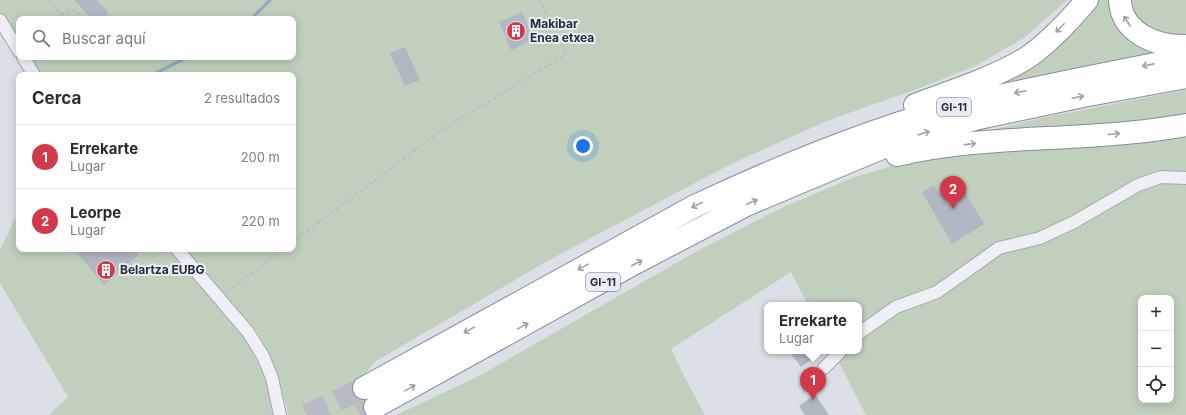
<!DOCTYPE html>
<html lang="es">
<head>
<meta charset="utf-8">
<style>
  :root { --surface:#fff; --page:#f7f7f7; --text:#2b2b33; --muted:#7c7c81; --line:#e1e1e2; --accent:#d23a4b }
  body { margin:0; font-family:Inter,sans-serif; background:var(--page); color:var(--text) }
  .controls { position:absolute; right:12px; bottom:12px; display:grid; overflow:hidden; border-radius:8px; box-shadow:0 2px 10px #0003 }
  .controls button { width:36px; height:36px; display:grid; place-items:center; padding:0; border:0; border-bottom:1px solid var(--line); background:var(--surface); color:var(--text); font:20px sans-serif }
  .you { position:absolute; left:583px; top:146px; width:14px; height:14px; margin:-10px; border:3px solid #fff; border-radius:50%; background:#1a73e8; box-shadow:0 0 0 6px #1a73e833 }
  .badge { display:grid; place-items:center; width:26px; height:26px; border-radius:50%; background:var(--accent); color:#fff; font-size:13px; font-weight:700 }
  .pin { position:absolute; translate:-50% -33px; filter:drop-shadow(0 1px 2px #0008) }
  .pin::after { content:''; position:absolute; top:21px; width:14px; height:12px; background:inherit; clip-path:polygon(0 0,100% 0,50% 100%) }
  .popup { position:absolute; left:764px; top:302px; width:98px; height:52px; box-sizing:border-box; display:grid; place-content:center; border-radius:8px; background:var(--surface); filter:drop-shadow(0 1px 3px #0005); font-size:13px; white-space:nowrap; color:var(--muted) }
  .popup b { font-size:15px; color:var(--text) }
  .popup::after { content:''; position:absolute; left:50%; top:100%; margin-left:-8px; border:8px solid transparent; border-top-color:var(--surface) }
  .list { margin:0; padding:0; list-style:none }
  h2 { display:flex; justify-content:space-between; align-items:center; height:52px; margin:0; padding:0 16px; font-size:17px }
  h2 small { font-size:13px; font-weight:400; color:var(--muted) }
  .list li { display:grid; grid-template-columns:26px 1fr auto; gap:12px; align-items:center; box-sizing:border-box; height:64px; padding:0 16px; border-top:1px solid var(--line) }
  .list b { display:block; font-size:15px; white-space:nowrap }
  .list p { margin:0; font-size:13px; white-space:nowrap; color:var(--muted) }
  .list em { font-size:13px; font-style:normal; color:var(--muted) }
  .icon { flex:none; width:22px; height:22px; fill:none; stroke:currentColor; stroke-width:2; stroke-linecap:round; stroke-linejoin:round }
  .map { position:relative; flex:none; width:1186px; height:415px; overflow:hidden }
  .search { position:absolute; background:var(--surface); box-shadow:0 2px 10px #0003; left:16px; top:16px; width:280px; height:44px; display:flex; align-items:center; gap:10px; box-sizing:border-box; padding:0 14px; border-radius:8px; color:var(--muted); font-size:15px }
  .panel { position:absolute; background:var(--surface); box-shadow:0 2px 10px #0003; left:16px; top:72px; width:280px; height:180px; border-radius:8px }
  .map>svg:first-child { display:block }
  .green { fill:#c0d0bc; fill-rule:evenodd }
  .lines { fill:none; stroke-linecap:round; stroke-linejoin:round }
  .stream { stroke:#94acc8; stroke-width:3.5 }
  .building { fill:#b2b8c3 }
  .highway-tunnel { stroke:#b7bbc4; stroke-width:22; stroke-dasharray:22 11; stroke-linecap:butt }
  .street-casing { stroke:#a1a6b0; stroke-width:14 }
  .highway-casing { stroke:#828c9d; stroke-width:24 }
  .path { stroke:#babdc5; stroke-width:2; stroke-dasharray:3 3; stroke-linecap:butt }
  .street { stroke:#eef0f5; stroke-width:12 }
  .highway { stroke:#fff; stroke-width:22 }
  .oneway { stroke:#9da0a8 }
  .labels { text-anchor:middle; stroke-width:4; stroke-linejoin:round; paint-order:stroke }
  .shield { fill:#eaeef4; stroke:#606774; stroke-width:1 }
  .shield-label { font-size:11px; font-weight:bold; fill:#252d3d }
  .poi-label { font-size:12px; font-weight:bold; fill:#252d3d; stroke:#eaeef4; text-anchor:start }
</style>
</head>
<body>
<div class="map">
<svg width="1186" height="415" viewBox="0 0 1186 415">
  <rect width="100%" height="100%" fill="#dbdfe6"/>
  <path class="green" d="M 0,0 L 1067,0 L 1024,38 L 975,66 L 920,88 L 829,120 L 731,164 L 551,259 L 376,361 L 357,383 L 373,415 L 288,415 L 287,409 L 272,358 L 256,331 L 184,249 L 293,249 L 293,75 L 39,75 L 27,57 L 293,57 L 293,19 L 19,19 L 19,44 L 0,14 Z
    M 1098,0 L 1186,0 L 1186,34 L 1171,34 L 1162,52 L 993,86 L 1088,12 Z
    M 1186,90 L 1186,415 L 866,415 L 833,351 L 859,351 L 859,305 L 808,305 L 791,272 L 671,349 L 685,378 L 705,415 L 396,415 L 479,376 L 690,255 L 777,210 L 852,178 L 905,162 L 958,138 L 1051,116 ZM 1141,298 L 1171,298 L 1171,400 L 1141,400 Z
    M 19,210 L 19,249 L 169,249 L 244,337 L 264,374 L 273,408 L 273,415 L 49,415 L 68,397 L 0,283 L 0,250 Z"/>
  <g class="lines">
    <path class="stream" d="M 251,19 L 270,0
      M 152,75 L 188,57"/>
  </g>
  <path class="building" d="M 74,0 L 97,0 L 109,13 L 103,19 L 92,19 Z
    M 522,12 L 534,40 L 511,50 L 499,22 Z
    M 405,47 L 420,80 L 405,86 L 390,53 Z
    M 959,182 L 984,224 L 952,244 L 922,192 L 934,185 L 939,194 Z
    M 74,249 L 133,249 L 138,255 L 104,285 Z
    M 789,351 L 823,351 L 801,367 Z
    M 815,394 L 829,415 L 805,415 L 799,406 Z"/>
  <g class="lines">
    <path class="highway-tunnel" d="M 307,415 L 364,388
      M 360,415 L 375,407"/>
    <g class="street-casing">
      <path id="street" d="M 0,20 L 19,51
        M 23,57 L 34,75
        M 177,249 L 248,332 L 263,356 L 272,378 L 280,415
        M 859,333 L 896,307 L 937,292 L 999,248 L 1040,238 L 1074,222 L 1138,185 L 1161,177 L 1186,178
        M 824,368 L 841,351"/>
    </g>
    <g class="highway-casing">
      <path id="highway" d="M 1120,0 C 1121,33 1157,47 1186,46
        M 915,105 C 952,91 991,79 1025,59 C 1048,44 1069,21 1087,0
        M 897,155 C 964,139 1033,140 1101,135 C 1130,133 1158,130 1186,125
        M 364,388 L 695,206 C 782,165 873,128 966,103 C 988,98 1010,94 1032,89 C 1083,78 1134,68 1186,58
        M 375,407 L 635,263 L 746,205 L 860,157 L 899,141 L 979,118 L 1083,96 L 1186,77"/>
    </g>
    <path class="path" d="M 49,0 L 65,19
      M 61,14 L 76,10 L 84,19
      M 293,242 L 442,130 L 567,54 L 539,0
      M 227,292 L 284,249"/>
    <use href="#street" class="street"/>
    <use href="#highway" class="highway"/>
  </g>
  <defs><path id="oneway-shaft" d="M-6 0H5M1.5-3L5.5 0L1.5 3" fill="none" stroke-width="1.6" stroke-linecap="round" stroke-linejoin="round"/></defs>
  <g class="oneway">
    <use href="#oneway-shaft" transform="translate(1127 21) rotate(-123)"/>
    <use href="#oneway-shaft" transform="translate(1060 28) rotate(135)"/>
    <use href="#oneway-shaft" transform="translate(1148 65) rotate(169)"/>
    <use href="#oneway-shaft" transform="translate(1020 92) rotate(168)"/>
    <use href="#oneway-shaft" transform="translate(1078 97) rotate(-12)"/>
    <use href="#oneway-shaft" transform="translate(924 133) rotate(-17)"/>
    <use href="#oneway-shaft" transform="translate(1114 134) rotate(-5)"/>
    <use href="#oneway-shaft" transform="translate(970 144) rotate(-7)"/>
    <use href="#oneway-shaft" transform="translate(752 202) rotate(-23)"/>
    <use href="#oneway-shaft" transform="translate(697 205) rotate(154)"/>
    <use href="#oneway-shaft" transform="translate(637 263) rotate(-28)"/>
    <use href="#oneway-shaft" transform="translate(583 267) rotate(151)"/>
    <use href="#oneway-shaft" transform="translate(523 326) rotate(-29)"/>
    <use href="#oneway-shaft" transform="translate(469 330) rotate(151)"/>
    <use href="#oneway-shaft" transform="translate(410 388) rotate(-29)"/>
  </g>
  <defs>
    <g id="building-disc" transform="scale(1)"><circle r="9.5" fill="#d23a4b" stroke="#eaeef4"/><path d="M-4-6H4V6H1V3H-1V6H-4ZM-2.5-4.3h1.7v1.8h-1.7ZM.8-4.3h1.7v1.8H.8ZM-2.5-1h1.7V.8h-1.7ZM.8-1h1.7V.8H.8Z" fill="#fff"/></g>
  </defs>
  <g fill-rule="evenodd">
    <use href="#building-disc" x="516" y="31"/>
    <use href="#building-disc" x="106" y="270"/>
  </g>
  <g class="labels">
    <g class="shield">
      <rect x="937" y="98" width="34" height="18" rx="3"/>
      <rect x="586" y="273" width="34" height="18" rx="3"/>
    </g>
    <g class="shield-label">
      <text x="954" y="111">GI-11</text>
      <text x="603" y="286">GI-11</text>
    </g>
    <g class="poi-label">
      <text x="530" y="28">Makibar<tspan x="530" dy="14">Enea etxea</tspan></text>
      <text x="120" y="274">Belartza EUBG</text>
    </g>
  </g>
</svg>
<div class="controls">
<button>+</button>
<button>−</button>
<button><svg class="icon" aria-label="locate" viewBox="0 0 24 24"><circle cx="12" cy="12" r="6"/><path d="M12 2v4M12 18v4M2 12h4M18 12h4"/></svg></button>
</div>
<div class="you"></div>
<div class="pin badge" style="left:813px;top:400px">1</div>
<div class="popup"><b>Errekarte</b>Lugar</div>
<div class="pin badge" style="left:953px;top:209px">2</div>
<div class="search"><svg class="icon" aria-label="search" viewBox="0 0 24 24"><circle cx="10" cy="10" r="6"/><path d="M15 15l6 6"/></svg>Buscar aquí</div>
<section class="panel">
<h2>Cerca<small>2 resultados</small></h2>
<ul class="list">
<li><span class="badge">1</span><div><b>Errekarte</b><p>Lugar</p></div><em>200 m</em></li>
<li><span class="badge">2</span><div><b>Leorpe</b><p>Lugar</p></div><em>220 m</em></li>
</ul>
</section>
</div>
</body>
</html>
